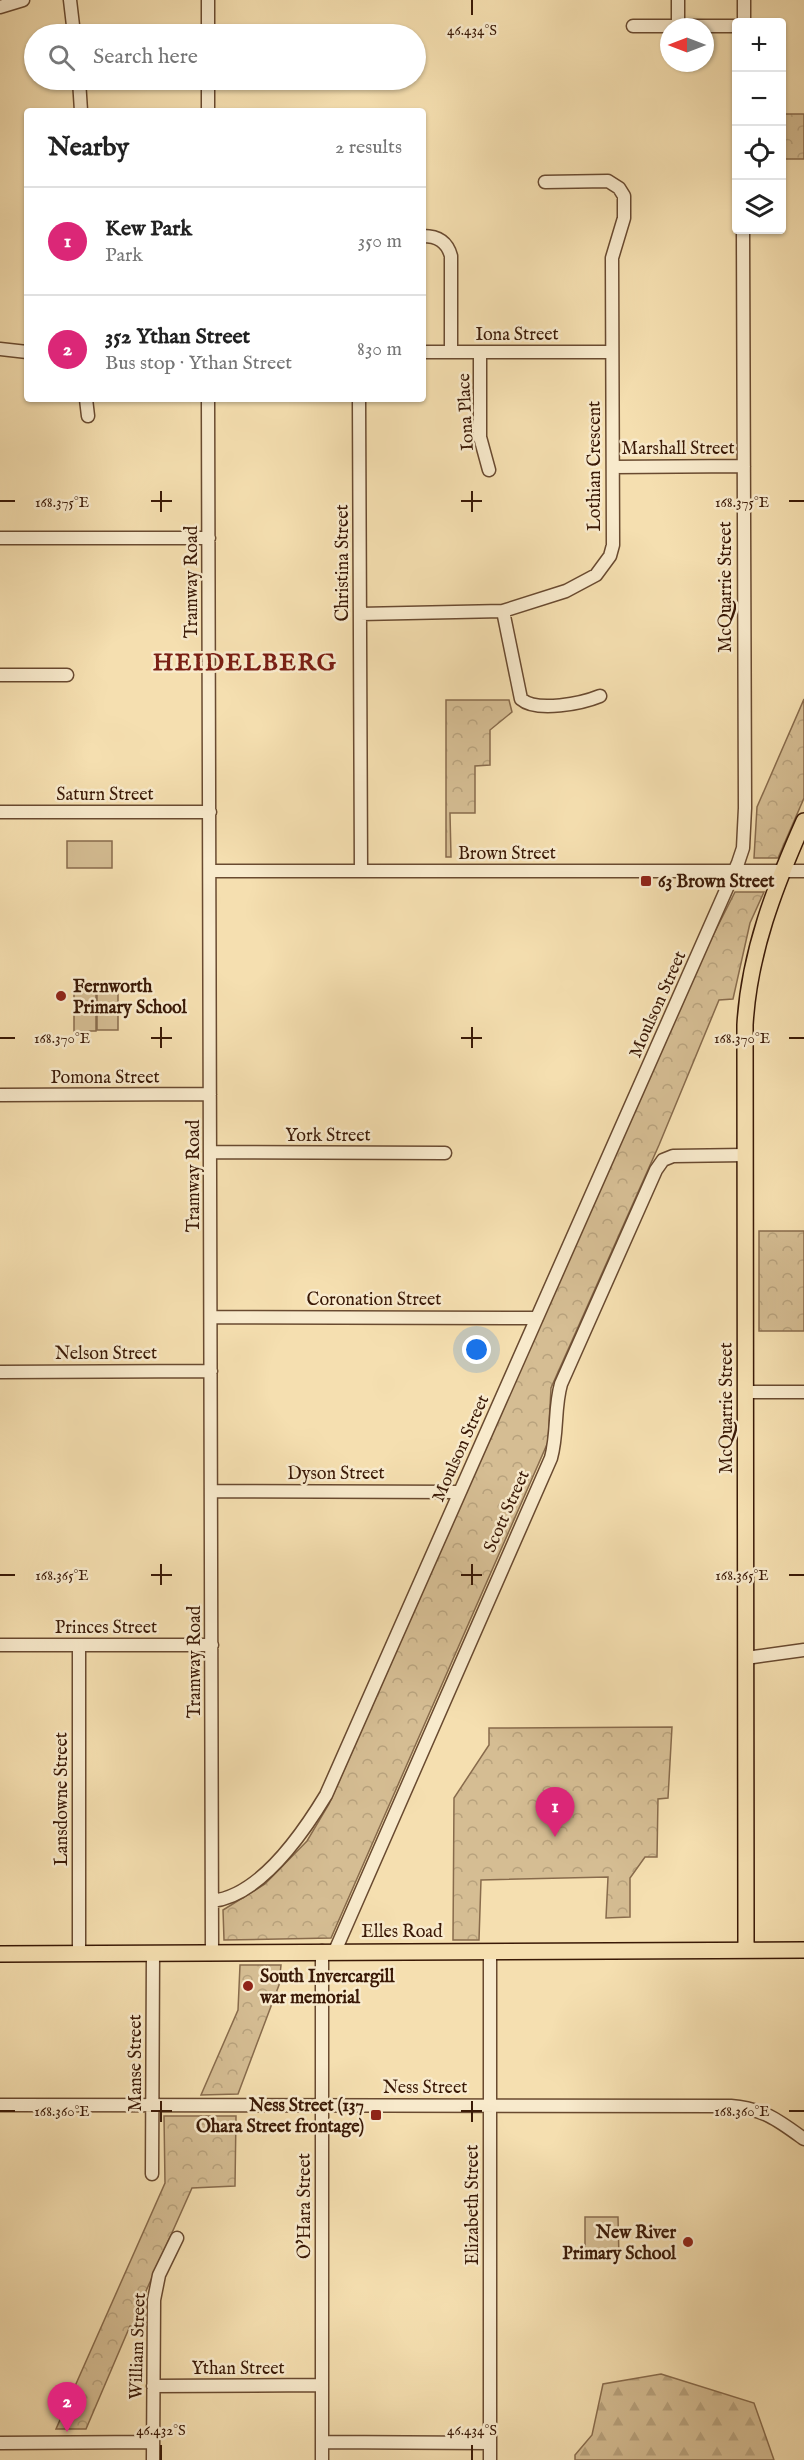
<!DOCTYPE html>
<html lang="en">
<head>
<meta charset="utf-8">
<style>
  :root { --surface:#fff; --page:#f2f2f2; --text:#222; --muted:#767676; --line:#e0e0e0; --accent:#db2777 }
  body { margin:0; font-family:"IM FELL English",serif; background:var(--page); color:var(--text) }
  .controls { position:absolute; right:18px; top:18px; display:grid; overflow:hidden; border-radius:6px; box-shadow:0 2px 4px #0004 }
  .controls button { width:54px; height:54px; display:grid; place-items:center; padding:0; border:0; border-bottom:2px solid var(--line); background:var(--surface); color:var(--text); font:30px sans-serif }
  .compass { position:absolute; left:660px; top:18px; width:54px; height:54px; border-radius:50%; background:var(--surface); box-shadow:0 2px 4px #0004; rotate:270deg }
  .you { position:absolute; left:477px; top:1350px; width:21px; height:21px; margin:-15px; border:4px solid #fff; border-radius:50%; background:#1a73e8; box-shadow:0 0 0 9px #1a73e833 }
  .badge { display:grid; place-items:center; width:39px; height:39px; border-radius:50%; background:var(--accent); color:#fff; font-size:20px; font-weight:700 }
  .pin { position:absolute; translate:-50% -50px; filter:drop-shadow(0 2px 3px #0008) }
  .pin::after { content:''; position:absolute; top:32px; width:21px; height:18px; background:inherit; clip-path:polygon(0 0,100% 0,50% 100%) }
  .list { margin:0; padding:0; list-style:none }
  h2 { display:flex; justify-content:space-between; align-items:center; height:78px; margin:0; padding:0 24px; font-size:26px }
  h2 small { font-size:20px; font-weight:400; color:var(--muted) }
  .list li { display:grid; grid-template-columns:39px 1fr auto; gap:18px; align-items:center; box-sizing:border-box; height:108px; padding:0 24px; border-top:2px solid var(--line) }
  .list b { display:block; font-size:22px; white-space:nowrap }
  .list p { margin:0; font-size:20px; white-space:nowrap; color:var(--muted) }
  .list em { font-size:20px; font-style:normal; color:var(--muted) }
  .icon { flex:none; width:33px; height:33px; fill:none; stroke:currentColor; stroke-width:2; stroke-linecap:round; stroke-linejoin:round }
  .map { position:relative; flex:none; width:804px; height:2460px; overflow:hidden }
  .search { position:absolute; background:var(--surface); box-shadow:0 2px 4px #0004; left:24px; top:24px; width:402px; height:66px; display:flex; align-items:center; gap:15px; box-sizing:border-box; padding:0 21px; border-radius:33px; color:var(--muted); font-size:22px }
  .panel { position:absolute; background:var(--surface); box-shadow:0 2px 4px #0004; left:24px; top:108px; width:402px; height:294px; border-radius:6px }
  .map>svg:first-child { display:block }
  .green { fill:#d5bd93; stroke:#886b4c; stroke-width:1.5 }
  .forest { fill:url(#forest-firs); stroke:#886b4c; stroke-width:1.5 }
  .park { fill:url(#park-crowns); stroke:#886b4c; stroke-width:1.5 }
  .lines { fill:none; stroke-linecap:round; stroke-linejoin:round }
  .minor-casing { stroke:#694a30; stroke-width:15 }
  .major-casing { stroke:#3a1906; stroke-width:18 }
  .minor { stroke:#f8eacc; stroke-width:12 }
  .major { stroke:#f5dfb0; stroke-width:15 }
  .ticks { fill:none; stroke:#3a1906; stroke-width:2 }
  .poi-dot { fill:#8f2418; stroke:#f8eacc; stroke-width:2 }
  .labels { text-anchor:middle; stroke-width:5; stroke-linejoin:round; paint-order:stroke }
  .street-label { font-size:18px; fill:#3a1906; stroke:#f8eacc }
  .poi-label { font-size:18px; font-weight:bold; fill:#3a1906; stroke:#f8eacc; text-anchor:start }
  .district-label { font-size:24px; font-weight:bold; letter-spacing:1.5px; fill:#7a1f14; stroke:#f8eacc }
  .ticks-label { font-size:15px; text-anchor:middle; fill:#3a1906; stroke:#f8eacc; stroke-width:5; stroke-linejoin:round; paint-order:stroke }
</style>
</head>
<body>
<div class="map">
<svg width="804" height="2460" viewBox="0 0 804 2460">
  <defs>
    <pattern id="forest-firs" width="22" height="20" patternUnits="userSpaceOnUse" patternTransform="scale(1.5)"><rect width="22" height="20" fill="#d5bd93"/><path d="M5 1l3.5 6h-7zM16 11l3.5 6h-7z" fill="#b8a27d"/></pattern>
    <pattern id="park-crowns" width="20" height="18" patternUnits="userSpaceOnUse" patternTransform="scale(1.5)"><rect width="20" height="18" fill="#d5bd93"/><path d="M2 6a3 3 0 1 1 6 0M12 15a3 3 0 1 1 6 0" fill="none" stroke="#b8a27d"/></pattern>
  </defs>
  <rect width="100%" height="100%" fill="#f5dfb0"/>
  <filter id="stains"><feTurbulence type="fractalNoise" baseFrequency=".00333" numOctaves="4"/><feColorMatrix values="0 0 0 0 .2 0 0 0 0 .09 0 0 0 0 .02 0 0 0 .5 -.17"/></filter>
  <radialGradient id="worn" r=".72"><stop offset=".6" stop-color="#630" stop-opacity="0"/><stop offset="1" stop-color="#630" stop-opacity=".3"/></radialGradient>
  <path class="green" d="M 67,841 L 112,841 L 112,868 L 67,868 Z
    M 97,988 L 118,988 L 118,1030 L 97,1030 Z
    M 74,989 L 96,989 L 96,1031 L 74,1031 Z
    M 585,2217 L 618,2217 L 619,2258 L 585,2259 Z"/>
  <path class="forest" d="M 661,2374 L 754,2403 L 774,2460 L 575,2460 L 575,2455 L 592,2435 L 603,2384 Z"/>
  <path class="park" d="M 782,114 L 804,114 L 804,159 L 782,159 Z
    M 804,699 L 804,798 L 778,858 L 754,858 L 757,807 Z
    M 446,700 L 509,700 L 512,712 L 490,730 L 490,765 L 475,766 L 475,813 L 450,813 L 451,857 L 446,857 Z
    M 735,892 L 764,892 L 750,923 L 733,999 L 719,1000 L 659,1145 L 551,1388 L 548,1442 L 331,1938 L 224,1940 L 223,1910 L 265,1884 L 307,1841 L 329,1804 L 702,957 Z
    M 759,1231 L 804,1231 L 804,1331 L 759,1331 Z
    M 672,1727 L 668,1798 L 658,1799 L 657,1857 L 645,1857 L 630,1878 L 630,1917 L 606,1918 L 608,1877 L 481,1880 L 479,1940 L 453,1940 L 454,1798 L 489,1745 L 489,1728 Z
    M 240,1965 L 281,1965 L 279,1985 L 238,2094 L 201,2095 L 238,2010 Z
    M 164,2116 L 236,2116 L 235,2186 L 192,2188 L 146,2291 L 145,2326 L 130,2326 L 86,2429 L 56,2429 L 165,2183 Z"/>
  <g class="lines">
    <g class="minor-casing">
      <path id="minor" d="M 70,0 L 74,34
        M 208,0 L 208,34
        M 744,0 L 744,22
        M 0,7 L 23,0
        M 633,26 L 736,26
        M 678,26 L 678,0
        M 79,80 L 81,111
        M 208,80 L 208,111
        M 423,236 C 437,236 447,241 451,256 L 451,352
        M 0,349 L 27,352
        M 423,352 L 612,352
        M 480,352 L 480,437 L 489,470
        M 86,399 L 88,416
        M 208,399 L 212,1952
        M 359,399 L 361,871
        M 613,467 L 744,466
        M 0,538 L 209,538
        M 503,611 L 521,699 C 537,713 583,703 600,696
        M 360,614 L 503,611 L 566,591 L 596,575 L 610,556 L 613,545 L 612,258 L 624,218 L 624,196 L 619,188 L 608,181 L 545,182
        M 0,675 L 67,675
        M 0,812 L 210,812
        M 210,871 L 804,871
        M 0,1095 L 210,1094
        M 210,1152 L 445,1153
        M 211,1317 L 537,1318
        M 0,1372 L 211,1371
        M 746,1392 L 804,1392
        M 212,1491 L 460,1492
        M 0,1645 L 212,1645
        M 79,1645 L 79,1954
        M 746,1658 L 804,1650
        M 212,1901 C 260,1896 303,1833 326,1795 L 738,863 L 743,848 L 745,808 L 743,230
        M 322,1951 L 322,2460
        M 335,1951 L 551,1458 C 558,1433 554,1408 561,1384 L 656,1170 L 663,1160 L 673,1156 L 745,1155
        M 490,1951 L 490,2460
        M 0,2105 L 731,2106 C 764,2109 778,2120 804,2139
        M 152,2174 L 153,1953
        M 153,2386 L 322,2385
        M 322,2442 L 490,2443
        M 0,2443 L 153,2442
        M 153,2460 L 154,2300 L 159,2275 L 177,2238"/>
    </g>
    <g class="major-casing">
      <path id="major" d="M 746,1950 L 745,1025 C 749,953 775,886 804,821
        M 0,1954 L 804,1950"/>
    </g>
    <use href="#minor" class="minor"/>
    <use href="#major" class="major"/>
  </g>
  <path class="ticks" d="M 472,0 L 472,15M 161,491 L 161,512M 472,491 L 472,512M 0,501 L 15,501M 151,501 L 172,501M 461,501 L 482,501M 789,501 L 804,501M 161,1027 L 161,1048M 472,1027 L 472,1048M 0,1038 L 15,1038M 151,1038 L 172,1038M 461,1038 L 482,1038M 789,1038 L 804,1038M 161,1564 L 161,1585M 472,1564 L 472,1585M 0,1575 L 15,1575M 151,1575 L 172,1575M 461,1575 L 482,1575M 789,1575 L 804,1575M 161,2101 L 161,2122M 472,2101 L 472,2122M 0,2111 L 15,2111M 151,2111 L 172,2111M 461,2111 L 482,2111M 789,2111 L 804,2111M 161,2445 L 161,2460M 472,2445 L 472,2460"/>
  <g class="poi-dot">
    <rect x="640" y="875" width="12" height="12" rx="3"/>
    <circle cx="61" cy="996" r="6"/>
    <circle cx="248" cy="1986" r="6"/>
    <rect x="370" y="2109" width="12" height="12" rx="3"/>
    <circle cx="688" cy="2242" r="6"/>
  </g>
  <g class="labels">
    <g class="street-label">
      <text x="517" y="340">Iona Street</text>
      <text transform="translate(465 412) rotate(-93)" y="6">Iona Place</text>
      <text x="678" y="454">Marshall Street</text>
      <text transform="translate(594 466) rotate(-90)" y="6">Lothian Crescent</text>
      <text transform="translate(342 563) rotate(-90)" y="6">Christina Street</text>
      <text transform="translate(191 582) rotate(-90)" y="6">Tramway Road</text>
      <text transform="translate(725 587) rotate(-90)" y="6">McQuarrie Street</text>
      <text x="105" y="800">Saturn Street</text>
      <text x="507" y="859">Brown Street</text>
      <text transform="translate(657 1004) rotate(-66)" y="6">Moulson Street</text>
      <text x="105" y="1083">Pomona Street</text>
      <text x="328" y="1141">York Street</text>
      <text transform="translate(193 1176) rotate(-90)" y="6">Tramway Road</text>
      <text x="374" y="1305">Coronation Street</text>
      <text x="106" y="1359">Nelson Street</text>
      <text transform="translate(726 1408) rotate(-90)" y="6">McQuarrie Street</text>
      <text transform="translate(460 1448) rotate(-66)" y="6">Moulson Street</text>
      <text x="336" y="1479">Dyson Street</text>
      <text transform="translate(506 1511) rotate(-66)" y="6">Scott Street</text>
      <text x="106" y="1633">Princes Street</text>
      <text transform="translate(194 1662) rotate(-90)" y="6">Tramway Road</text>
      <text transform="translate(61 1799) rotate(-90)" y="6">Lansdowne Street</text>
      <text x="402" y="1937">Elles Road</text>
      <text transform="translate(135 2063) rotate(-90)" y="6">Manse Street</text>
      <text x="425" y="2093">Ness Street</text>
      <text transform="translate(472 2205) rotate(-90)" y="6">Elizabeth Street</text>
      <text transform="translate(304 2206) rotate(-90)" y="6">O'Hara Street</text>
      <text transform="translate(137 2346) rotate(-88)" y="6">William Street</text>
      <text x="238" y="2374">Ythan Street</text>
    </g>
    <g class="poi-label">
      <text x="658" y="887">63 Brown Street</text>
      <text x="73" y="992">Fernworth<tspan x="73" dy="21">Primary School</tspan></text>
      <text x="260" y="1982">South Invercargill<tspan x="260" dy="21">war memorial</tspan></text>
      <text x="364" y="2111" text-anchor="end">Ness Street (137<tspan x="364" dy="21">Ohara Street frontage)</tspan></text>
      <text x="676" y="2238" text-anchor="end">New River<tspan x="676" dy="21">Primary School</tspan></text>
    </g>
    <g class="district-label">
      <text x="245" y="670">HEIDELBERG</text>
    </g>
  </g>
  <g class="ticks-label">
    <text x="472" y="35">46.434°S</text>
    <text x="742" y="507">168.375°E</text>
    <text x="62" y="507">168.375°E</text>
    <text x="62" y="1043">168.370°E</text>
    <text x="742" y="1043">168.370°E</text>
    <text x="742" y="1580">168.365°E</text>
    <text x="62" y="1580">168.365°E</text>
    <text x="742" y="2116">168.360°E</text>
    <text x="62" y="2116">168.360°E</text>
    <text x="161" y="2435">46.432°S</text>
    <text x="472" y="2435">46.434°S</text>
  </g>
  <rect width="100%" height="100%" filter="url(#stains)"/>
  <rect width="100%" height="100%" fill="url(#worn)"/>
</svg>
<div class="controls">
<button>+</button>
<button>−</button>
<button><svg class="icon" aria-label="locate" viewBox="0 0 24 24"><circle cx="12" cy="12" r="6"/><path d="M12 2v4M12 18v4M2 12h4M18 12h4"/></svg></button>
<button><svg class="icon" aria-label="layers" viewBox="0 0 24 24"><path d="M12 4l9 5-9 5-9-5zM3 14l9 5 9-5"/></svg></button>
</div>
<svg class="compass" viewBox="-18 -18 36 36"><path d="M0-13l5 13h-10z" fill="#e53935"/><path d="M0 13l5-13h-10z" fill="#767676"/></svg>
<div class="you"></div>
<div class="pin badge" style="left:555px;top:1837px">1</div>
<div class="pin badge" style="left:67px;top:2432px">2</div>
<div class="search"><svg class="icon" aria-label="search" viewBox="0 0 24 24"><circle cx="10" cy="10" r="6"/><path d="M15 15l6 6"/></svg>Search here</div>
<section class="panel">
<h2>Nearby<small>2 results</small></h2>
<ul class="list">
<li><span class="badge">1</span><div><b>Kew Park</b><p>Park</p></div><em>350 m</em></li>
<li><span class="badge">2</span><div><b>352 Ythan Street</b><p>Bus stop · Ythan Street</p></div><em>830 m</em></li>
</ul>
</section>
</div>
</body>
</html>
